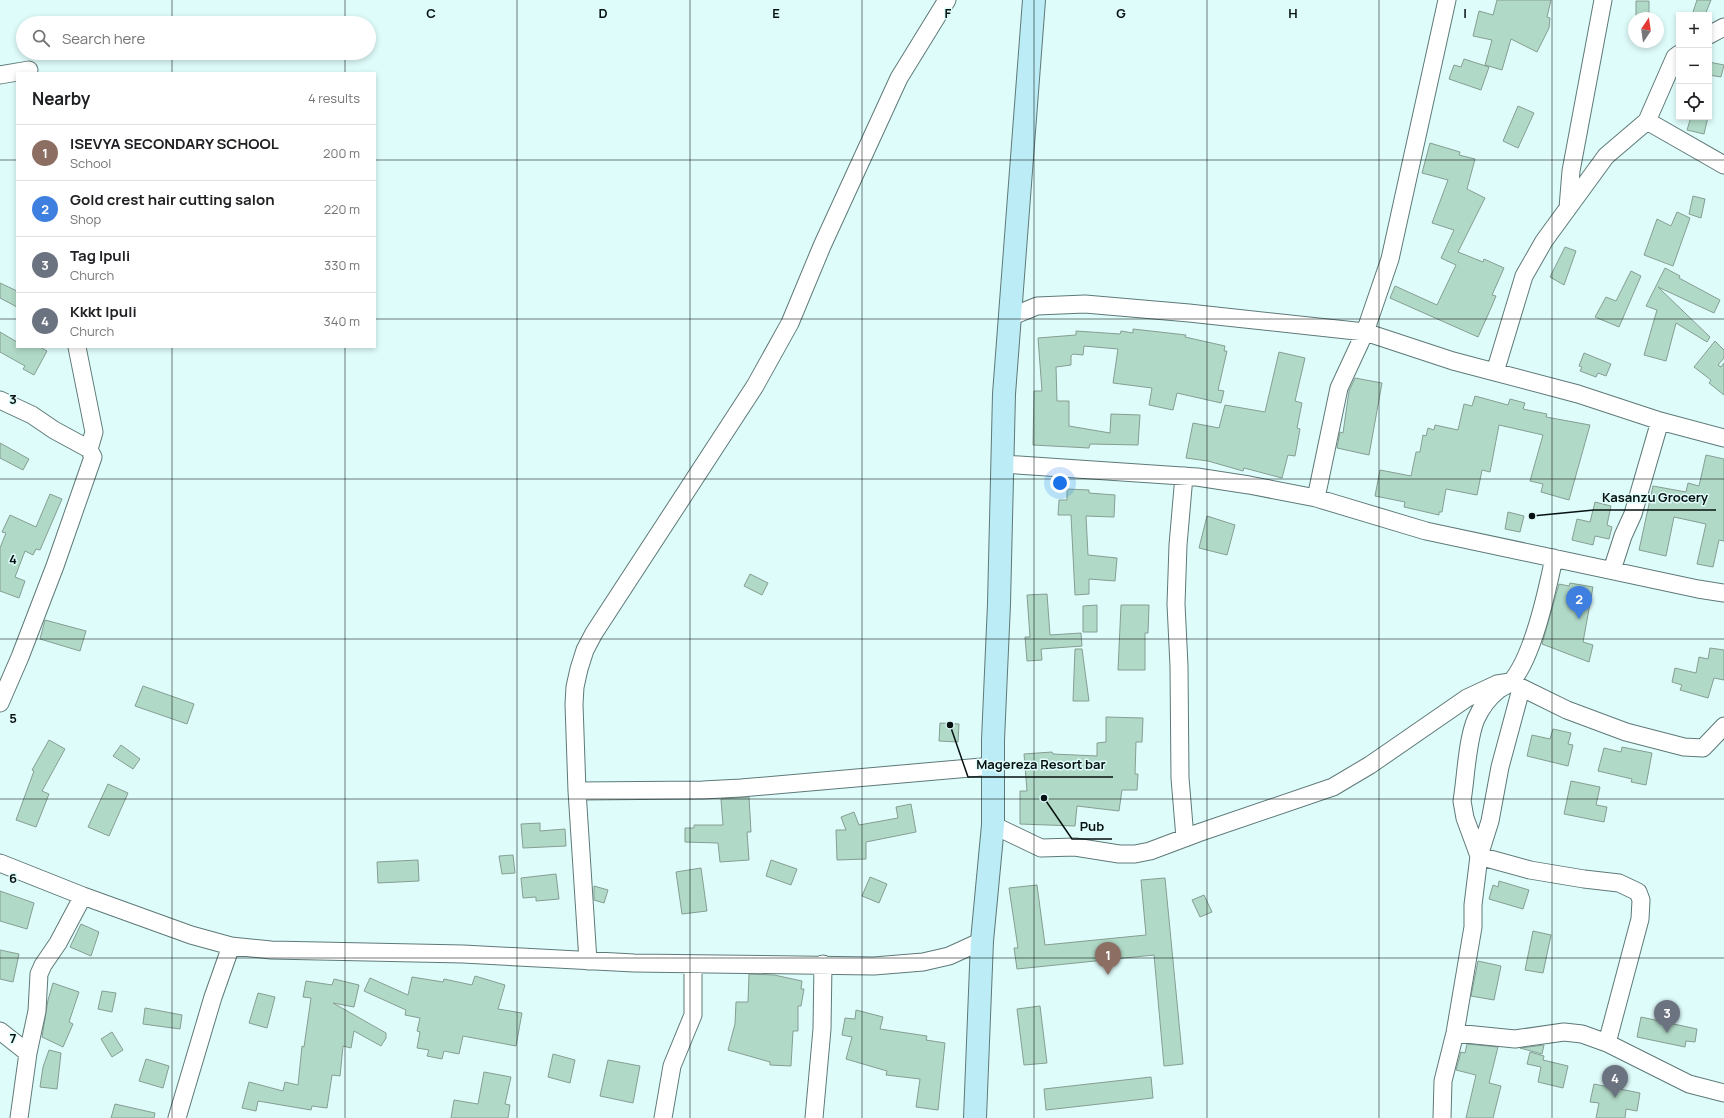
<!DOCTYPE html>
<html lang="en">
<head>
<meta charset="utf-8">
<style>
  :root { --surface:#fff; --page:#f6f6f6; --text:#202124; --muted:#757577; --line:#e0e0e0; --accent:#8c530a }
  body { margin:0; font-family:Manrope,sans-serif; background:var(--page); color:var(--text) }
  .controls { position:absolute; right:12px; top:12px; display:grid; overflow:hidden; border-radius:0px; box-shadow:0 2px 6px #0003 }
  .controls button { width:36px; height:36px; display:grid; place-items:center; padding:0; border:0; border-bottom:1px solid var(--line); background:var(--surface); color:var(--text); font:20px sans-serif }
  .compass { position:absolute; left:1628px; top:12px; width:36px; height:36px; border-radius:50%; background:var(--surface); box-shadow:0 2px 6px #0003; rotate:13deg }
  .you { position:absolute; left:1060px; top:483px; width:14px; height:14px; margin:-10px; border:3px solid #fff; border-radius:50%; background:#1a73e8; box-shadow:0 0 0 6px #1a73e833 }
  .badge { display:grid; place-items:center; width:26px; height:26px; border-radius:50%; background:var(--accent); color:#fff; font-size:13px; font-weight:700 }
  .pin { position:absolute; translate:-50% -33px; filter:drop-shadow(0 1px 2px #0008) }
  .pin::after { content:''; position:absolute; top:21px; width:14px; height:12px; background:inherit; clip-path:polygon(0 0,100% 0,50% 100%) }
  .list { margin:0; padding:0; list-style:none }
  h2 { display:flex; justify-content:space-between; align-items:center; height:52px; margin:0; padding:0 16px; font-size:17px }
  h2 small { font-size:13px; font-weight:400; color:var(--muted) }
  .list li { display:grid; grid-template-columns:26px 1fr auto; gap:12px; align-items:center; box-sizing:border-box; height:56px; padding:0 16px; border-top:1px solid var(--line) }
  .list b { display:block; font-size:15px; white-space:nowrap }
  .list p { margin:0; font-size:13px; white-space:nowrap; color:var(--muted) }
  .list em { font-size:13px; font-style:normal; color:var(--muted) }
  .icon { flex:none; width:22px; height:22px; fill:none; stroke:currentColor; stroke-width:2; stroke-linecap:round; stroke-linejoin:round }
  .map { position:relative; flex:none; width:1724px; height:1118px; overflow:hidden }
  .search { position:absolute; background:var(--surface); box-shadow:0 2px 6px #0003; left:16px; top:16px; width:360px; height:44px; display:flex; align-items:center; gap:10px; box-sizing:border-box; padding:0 14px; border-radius:22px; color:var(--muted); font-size:15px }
  .panel { position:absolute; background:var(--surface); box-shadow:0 2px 6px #0003; left:16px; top:72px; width:360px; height:276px; border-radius:0px }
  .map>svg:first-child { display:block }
  .building { fill:#b1d9c7; stroke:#869e93 }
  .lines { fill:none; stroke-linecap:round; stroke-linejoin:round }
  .street-casing { stroke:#5e7978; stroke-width:19 }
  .secondary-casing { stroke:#5e7978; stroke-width:24 }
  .street { stroke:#fff; stroke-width:17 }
  .secondary { stroke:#bcecf5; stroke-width:22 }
  .grid { fill:none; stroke:#071111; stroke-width:1; stroke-opacity:0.55 }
  .grid-label { font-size:13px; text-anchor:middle; font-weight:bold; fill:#071111; stroke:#defcfa; stroke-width:3; stroke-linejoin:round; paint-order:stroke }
  .leader { fill:none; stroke:#071111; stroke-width:1.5 }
  .callout-dot { fill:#071111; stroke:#defcfa; stroke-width:1.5 }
  .callout-label { font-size:13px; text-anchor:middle; font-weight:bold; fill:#071111; stroke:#defcfa; stroke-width:3; stroke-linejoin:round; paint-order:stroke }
</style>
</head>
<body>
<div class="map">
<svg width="1724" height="1118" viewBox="0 0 1724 1118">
  <rect width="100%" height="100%" fill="#defcfa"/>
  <path class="building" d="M 1497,0 L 1551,0 L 1547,17 L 1550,18 L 1549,28 L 1537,52 L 1511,39 L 1502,70 L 1485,65 L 1492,40 L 1473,36 L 1479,11 L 1493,15 Z
    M 1697,0 L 1711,0 L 1705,15 L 1692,15 Z
    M 1636,1 L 1649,1 L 1649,18 L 1636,18 Z
    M 1464,59 L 1489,67 L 1481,90 L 1449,79 L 1454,65 L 1461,67 Z
    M 1709,62 L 1724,65 L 1721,77 L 1709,75 Z
    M 1518,106 L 1534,113 L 1518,148 L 1503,141 Z
    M 1691,117 L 1708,117 L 1704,134 L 1687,130 Z
    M 1430,143 L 1460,152 L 1459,155 L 1475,159 L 1467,189 L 1485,198 L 1458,252 L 1483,262 L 1484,259 L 1504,268 L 1492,295 L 1496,296 L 1491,308 L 1478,337 L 1390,298 L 1395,286 L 1437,305 L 1456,265 L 1441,258 L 1454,230 L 1432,223 L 1448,180 L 1422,173 Z
    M 1693,196 L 1705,199 L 1701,218 L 1689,214 Z
    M 1677,212 L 1690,218 L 1673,266 L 1644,255 L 1657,219 L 1671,226 Z
    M 1565,247 L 1576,251 L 1564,285 L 1550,277 Z
    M 1665,268 L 1680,276 L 1679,278 L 1720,300 L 1714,313 L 1658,287 L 1710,337 L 1707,342 L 1676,323 L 1666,361 L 1644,355 L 1657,310 L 1646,306 Z
    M 1631,271 L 1641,276 L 1619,327 L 1595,317 L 1606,297 L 1616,301 Z
    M 0,283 L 17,291 L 17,307 L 0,298 Z
    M 1133,329 L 1186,335 L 1185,337 L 1225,346 L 1224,351 L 1227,351 L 1218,390 L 1224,391 L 1221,403 L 1177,393 L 1173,410 L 1149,405 L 1152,388 L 1113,383 L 1118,349 L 1084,346 L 1083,355 L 1073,354 L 1071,356 L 1071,365 L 1056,367 L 1057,401 L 1069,401 L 1069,426 L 1110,433 L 1111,414 L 1140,415 L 1138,445 L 1090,444 L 1089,448 L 1033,445 L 1034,391 L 1042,391 L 1038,338 L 1076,335 L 1076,331 L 1120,334 L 1121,331 L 1133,333 Z
    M 0,332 L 17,342 L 17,347 L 40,347 L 47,351 L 34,375 L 23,369 L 25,366 L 0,352 Z
    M 1715,341 L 1724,350 L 1724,358 L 1718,365 L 1721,367 L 1724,363 L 1724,395 L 1709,383 L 1711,380 L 1694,367 Z
    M 1279,352 L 1305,358 L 1295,401 L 1302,403 L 1297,428 L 1300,429 L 1295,456 L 1288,455 L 1282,478 L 1244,468 L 1243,471 L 1208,461 L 1186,458 L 1193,423 L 1219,428 L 1225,405 L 1265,412 Z
    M 1584,353 L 1611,364 L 1606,376 L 1598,373 L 1596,377 L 1580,371 L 1582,367 L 1579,366 Z
    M 1355,378 L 1382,383 L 1369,455 L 1337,448 L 1340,432 L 1343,433 L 1349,391 Z
    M 1475,396 L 1508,405 L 1510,399 L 1525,403 L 1523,409 L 1547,414 L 1546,417 L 1590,425 L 1569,500 L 1541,492 L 1543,484 L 1530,481 L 1543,435 L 1499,425 L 1490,472 L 1482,470 L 1477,495 L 1446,489 L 1442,512 L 1439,512 L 1439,515 L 1404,507 L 1405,502 L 1375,496 L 1380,470 L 1411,476 L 1416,452 L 1420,452 L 1423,435 L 1426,436 L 1428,428 L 1434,430 L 1435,425 L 1458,430 L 1464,404 L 1472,406 Z
    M 0,443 L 29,459 L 23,470 L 0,458 Z
    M 1706,455 L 1724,459 L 1724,541 L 1719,540 L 1713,567 L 1697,564 L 1706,524 L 1674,517 L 1666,556 L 1639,550 L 1653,486 L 1686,492 L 1688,483 L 1699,486 Z
    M 1067,489 L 1089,490 L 1089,493 L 1115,495 L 1114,517 L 1086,516 L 1088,555 L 1117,558 L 1115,581 L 1089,579 L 1089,594 L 1075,595 L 1071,515 L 1058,515 L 1059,500 L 1067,500 Z
    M 50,494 L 62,499 L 40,550 L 36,549 L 33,555 L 25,551 L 15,577 L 25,581 L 19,598 L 0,591 L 0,548 L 6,533 L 2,532 L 10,515 L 36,527 Z
    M 1595,502 L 1611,506 L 1607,525 L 1612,527 L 1609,539 L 1595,536 L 1593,545 L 1572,540 L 1577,519 L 1590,522 Z
    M 1508,512 L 1524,516 L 1520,532 L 1505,529 Z
    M 1207,516 L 1235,525 L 1227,555 L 1199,548 Z
    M 750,574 L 768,583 L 762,595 L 744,586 Z
    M 1570,583 L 1593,587 L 1583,642 L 1593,645 L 1589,662 L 1542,644 L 1559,584 L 1569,586 Z
    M 1047,594 L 1050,635 L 1081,633 L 1082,646 L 1041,649 L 1042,660 L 1027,661 L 1025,637 L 1030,637 L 1027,595 Z
    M 1097,605 L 1097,632 L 1083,632 L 1083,606 Z
    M 1121,605 L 1149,605 L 1148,633 L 1145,633 L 1145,670 L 1118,670 Z
    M 45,620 L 86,631 L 80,651 L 40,639 Z
    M 1710,648 L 1724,650 L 1724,680 L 1714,678 L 1708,698 L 1680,690 L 1682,685 L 1672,682 L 1675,668 L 1696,673 L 1699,657 L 1708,659 Z
    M 1075,649 L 1082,649 L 1089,701 L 1073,701 Z
    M 143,686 L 194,704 L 187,724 L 135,706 Z
    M 1106,717 L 1143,718 L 1142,742 L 1136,742 L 1135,774 L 1138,774 L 1137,790 L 1122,790 L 1119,811 L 1077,806 L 1075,826 L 1020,824 L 1020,791 L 1027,791 L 1024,754 L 1052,752 L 1053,754 L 1097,756 L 1097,743 L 1106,742 Z
    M 940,723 L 959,724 L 958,742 L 939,741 Z
    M 1553,729 L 1571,733 L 1568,744 L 1573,745 L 1568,766 L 1527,756 L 1532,735 L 1550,739 Z
    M 49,740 L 65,749 L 42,791 L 49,794 L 36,827 L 16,820 L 34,771 L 32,770 Z
    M 121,745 L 140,759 L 133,769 L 113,756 Z
    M 1622,747 L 1652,753 L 1646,785 L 1631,782 L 1632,779 L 1598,771 L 1604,748 L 1621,752 Z
    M 1571,781 L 1600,787 L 1596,805 L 1607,807 L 1604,822 L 1564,814 Z
    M 108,784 L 128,793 L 109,836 L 88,827 Z
    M 749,797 L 751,832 L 747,832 L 749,860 L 720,862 L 718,843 L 685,842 L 685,828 L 694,828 L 694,825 L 723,825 L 721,799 Z
    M 911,804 L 916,832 L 866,842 L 866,859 L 837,860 L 836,830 L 846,830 L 841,817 L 854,812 L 859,825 L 898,818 L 896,807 Z
    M 540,823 L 540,831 L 565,829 L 566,846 L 523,848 L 521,824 Z
    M 513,855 L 515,873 L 502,874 L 499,856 Z
    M 418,860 L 419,881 L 378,883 L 377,862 Z
    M 771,860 L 797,869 L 791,885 L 766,876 Z
    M 701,868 L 707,911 L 682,914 L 676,872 Z
    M 556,874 L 559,899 L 536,901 L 536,897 L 523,898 L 521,878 Z
    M 870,877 L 887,884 L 879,903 L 862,896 Z
    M 1165,878 L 1183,1064 L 1164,1066 L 1154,955 L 1017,969 L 1014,948 L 1018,948 L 1009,888 L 1037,885 L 1045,945 L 1146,935 L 1141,880 Z
    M 1499,881 L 1529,890 L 1523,909 L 1489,899 L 1493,885 L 1498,887 Z
    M 594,886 L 608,890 L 604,903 L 594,900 Z
    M 0,891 L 34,903 L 27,929 L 0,921 Z
    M 1204,895 L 1212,912 L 1200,917 L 1192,900 Z
    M 81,924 L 99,932 L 91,956 L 70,947 Z
    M 1533,931 L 1551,935 L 1543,973 L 1525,970 Z
    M 0,950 L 19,954 L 13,982 L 0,979 Z
    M 1478,961 L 1501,966 L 1494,1000 L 1471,996 Z
    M 749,974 L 774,975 L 802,981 L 801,989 L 804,989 L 801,1006 L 798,1006 L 798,1031 L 793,1031 L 791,1066 L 770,1065 L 770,1062 L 728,1050 L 735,1024 L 736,1002 L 748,1002 Z
    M 475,976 L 505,985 L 498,1009 L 522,1013 L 516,1046 L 463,1036 L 459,1054 L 444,1051 L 442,1059 L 427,1056 L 429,1050 L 417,1048 L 420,1032 L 417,1031 L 420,1018 L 405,1015 L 406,1010 L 364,991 L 370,978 L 408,995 L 412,977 L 443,982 L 444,979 L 472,985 Z
    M 334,979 L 359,985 L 354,1007 L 333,1003 L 386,1033 L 386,1038 L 381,1046 L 354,1031 L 351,1048 L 343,1046 L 340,1076 L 332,1075 L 327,1108 L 312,1106 L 311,1110 L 258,1101 L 256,1111 L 242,1108 L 249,1082 L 283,1091 L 285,1082 L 298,1085 L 302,1046 L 304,1047 L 311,998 L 303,997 L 306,981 L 332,985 Z
    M 53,983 L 79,992 L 69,1022 L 73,1024 L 63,1047 L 42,1037 L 48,1000 Z
    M 102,991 L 116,993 L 112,1012 L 98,1009 Z
    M 258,993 L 275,997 L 267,1028 L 249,1023 Z
    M 1040,1006 L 1047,1063 L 1024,1065 L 1017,1009 Z
    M 145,1008 L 182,1015 L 180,1029 L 143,1024 Z
    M 856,1010 L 883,1017 L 880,1029 L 927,1036 L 926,1040 L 945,1043 L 938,1110 L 916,1107 L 920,1079 L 886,1075 L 887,1071 L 846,1059 L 852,1037 L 842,1035 L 845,1018 L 855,1019 Z
    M 1641,1017 L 1697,1029 L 1695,1042 L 1686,1041 L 1685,1047 L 1637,1037 Z
    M 112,1032 L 123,1050 L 112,1057 L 101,1039 Z
    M 1467,1044 L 1498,1047 L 1489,1083 L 1501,1086 L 1493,1118 L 1466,1118 L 1476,1075 L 1456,1070 L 1461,1052 L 1465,1053 Z
    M 1544,1045 L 1542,1054 L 1520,1048 Z
    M 49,1050 L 61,1053 L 57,1089 L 40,1087 L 43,1067 Z
    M 1530,1052 L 1544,1056 L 1543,1060 L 1568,1066 L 1563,1088 L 1538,1082 L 1541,1067 L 1527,1064 Z
    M 553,1054 L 575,1060 L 570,1083 L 548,1077 Z
    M 146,1059 L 169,1066 L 163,1088 L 139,1081 Z
    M 608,1060 L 640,1066 L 633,1103 L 600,1096 Z
    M 484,1072 L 511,1077 L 505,1104 L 510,1105 L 508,1118 L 451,1118 L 454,1100 L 478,1104 Z
    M 1151,1077 L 1153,1098 L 1046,1110 L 1044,1089 Z
    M 1594,1084 L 1640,1093 L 1637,1111 L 1626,1109 L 1625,1118 L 1596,1118 L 1599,1103 L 1590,1102 Z
    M 115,1104 L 155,1113 L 154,1118 L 111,1118 Z"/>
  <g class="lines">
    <g class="street-casing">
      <path id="street" d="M 1709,35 L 1724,27
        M 0,75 L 29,70
        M 1647,121 L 1724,165
        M 1568,208 L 1571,171 L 1603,0
        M 1010,317 L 1037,306 L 1085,304 L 1189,313 L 1365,332 L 1453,361 L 1578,394 L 1660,421 L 1724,438
        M 77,347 L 94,432 L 89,449
        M 1495,372 L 1524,276 L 1544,241 L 1606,156 L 1647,121 L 1675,57 L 1679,54
        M 0,400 L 32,415 L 54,430 L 89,449 L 93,457 L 55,566 L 20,657 L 0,703
        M 1003,464 L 1197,477 L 1249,485 L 1316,498 L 1426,531 L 1698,589 L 1724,593
        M 1184,476 L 1178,545 L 1176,604 L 1179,666 L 1180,778 L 1185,838
        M 1316,498 L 1339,388 L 1365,332 L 1390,259 L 1447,0
        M 1612,570 L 1623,536 L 1633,514 L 1660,421
        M 1521,689 L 1500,767 L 1490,821 L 1479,856 L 1530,870 L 1584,879 L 1619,883 L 1638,892 L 1641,900 L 1640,919 L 1607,1043
        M 577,791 L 703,790 L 741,788 L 993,766
        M 993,825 L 1041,848 L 1075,847 L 1119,854 L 1135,854 L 1150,851 L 1198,833 L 1333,787 L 1370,765 L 1467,698 L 1497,684 L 1510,682 L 1567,710 L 1626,732 L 1684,747 L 1703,748 L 1724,726
        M 0,863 L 83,896 L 191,935 L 231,946 L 271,950 L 463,954 L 634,963 L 874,966 L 923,962 L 949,956 L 982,941
        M 588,961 L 577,791 L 574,704 L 575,687 L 579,669 L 585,650 L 594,633 L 755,386 L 790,323 L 822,246 L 899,78 L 947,0
        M 0,1031 L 28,1053
        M 1455,1033 L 1515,1039 L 1564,1032 L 1582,1034 L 1607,1043 L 1689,1084 L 1724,1093
        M 19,1118 L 28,1053 L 37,1011 L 39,974 L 43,965 L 58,943 L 83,896
        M 177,1118 L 213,997 L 231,946
        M 663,1118 L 672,1066 L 693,1015 L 693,964
        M 814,1118 L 822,1029 L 823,964
        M 1442,1118 L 1443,1081 L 1455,1033 L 1473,927 L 1473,905 L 1479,856 L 1465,818 L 1462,801 C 1466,777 1467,740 1476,719 C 1481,708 1488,698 1498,690 C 1502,687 1508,685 1511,682 C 1533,657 1547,591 1554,558"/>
    </g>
    <g class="secondary-casing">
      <path id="secondary" d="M 975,1118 L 982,941 L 993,825 L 993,740 L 999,604 L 1004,394 L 1034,0"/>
    </g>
    <use href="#street" class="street"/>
    <use href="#secondary" class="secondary"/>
  </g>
  <path class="grid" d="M 172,0 L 172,23M 345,0 L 345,23M 517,0 L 517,1118M 690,0 L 690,1118M 862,0 L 862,1118M 1034,0 L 1034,1118M 1207,0 L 1207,1118M 1379,0 L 1379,1118M 1552,0 L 1552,1118M 172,53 L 172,73M 345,53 L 345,73M 0,160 L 17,160M 375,160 L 1724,160M 0,319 L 17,319M 375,319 L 1724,319M 172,347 L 172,1118M 345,347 L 345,1118M 0,479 L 1724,479M 0,639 L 1724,639M 0,799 L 1724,799M 0,958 L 1724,958"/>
  <g class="grid-label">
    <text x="431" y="18">C</text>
    <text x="603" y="18">D</text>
    <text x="776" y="18">E</text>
    <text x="948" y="18">F</text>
    <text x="1121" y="18">G</text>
    <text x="1293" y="18">H</text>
    <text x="1465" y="18">I</text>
    <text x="13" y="404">3</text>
    <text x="13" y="564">4</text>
    <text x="13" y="723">5</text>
    <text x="13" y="883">6</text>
    <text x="13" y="1043">7</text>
  </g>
  <path class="leader" d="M1532 516L1594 510H1716M950 725L968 777H1113M1044 798L1072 839H1112"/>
  <g class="callout-dot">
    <circle cx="1532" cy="516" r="4"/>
    <circle cx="950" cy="725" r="4"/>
    <circle cx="1044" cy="798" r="4"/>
  </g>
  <g class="callout-label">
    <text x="1655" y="502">Kasanzu Grocery</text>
    <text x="1041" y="769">Magereza Resort bar</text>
    <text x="1092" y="831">Pub</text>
  </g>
</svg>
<div class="controls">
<button>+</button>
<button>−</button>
<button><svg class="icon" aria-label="locate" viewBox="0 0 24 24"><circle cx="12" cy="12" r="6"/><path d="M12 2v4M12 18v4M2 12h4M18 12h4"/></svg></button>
</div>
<svg class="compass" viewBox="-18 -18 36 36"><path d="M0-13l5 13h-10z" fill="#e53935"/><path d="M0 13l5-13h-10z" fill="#757577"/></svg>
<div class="you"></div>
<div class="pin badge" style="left:1108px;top:975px;background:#8d6e63">1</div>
<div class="pin badge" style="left:1579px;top:619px;background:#3f7fe0">2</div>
<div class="pin badge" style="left:1667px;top:1033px;background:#6b7280">3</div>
<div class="pin badge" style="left:1615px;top:1098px;background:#6b7280">4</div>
<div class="search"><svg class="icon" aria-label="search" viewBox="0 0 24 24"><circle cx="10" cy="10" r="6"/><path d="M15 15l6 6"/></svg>Search here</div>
<section class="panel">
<h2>Nearby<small>4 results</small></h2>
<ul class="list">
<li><span class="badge" style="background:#8d6e63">1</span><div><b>ISEVYA SECONDARY SCHOOL</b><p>School</p></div><em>200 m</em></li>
<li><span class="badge" style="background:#3f7fe0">2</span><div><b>Gold crest hair cutting salon</b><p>Shop</p></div><em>220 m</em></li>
<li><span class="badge" style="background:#6b7280">3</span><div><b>Tag Ipuli</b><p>Church</p></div><em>330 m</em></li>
<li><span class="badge" style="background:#6b7280">4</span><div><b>Kkkt Ipuli</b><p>Church</p></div><em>340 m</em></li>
</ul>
</section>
</div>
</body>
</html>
